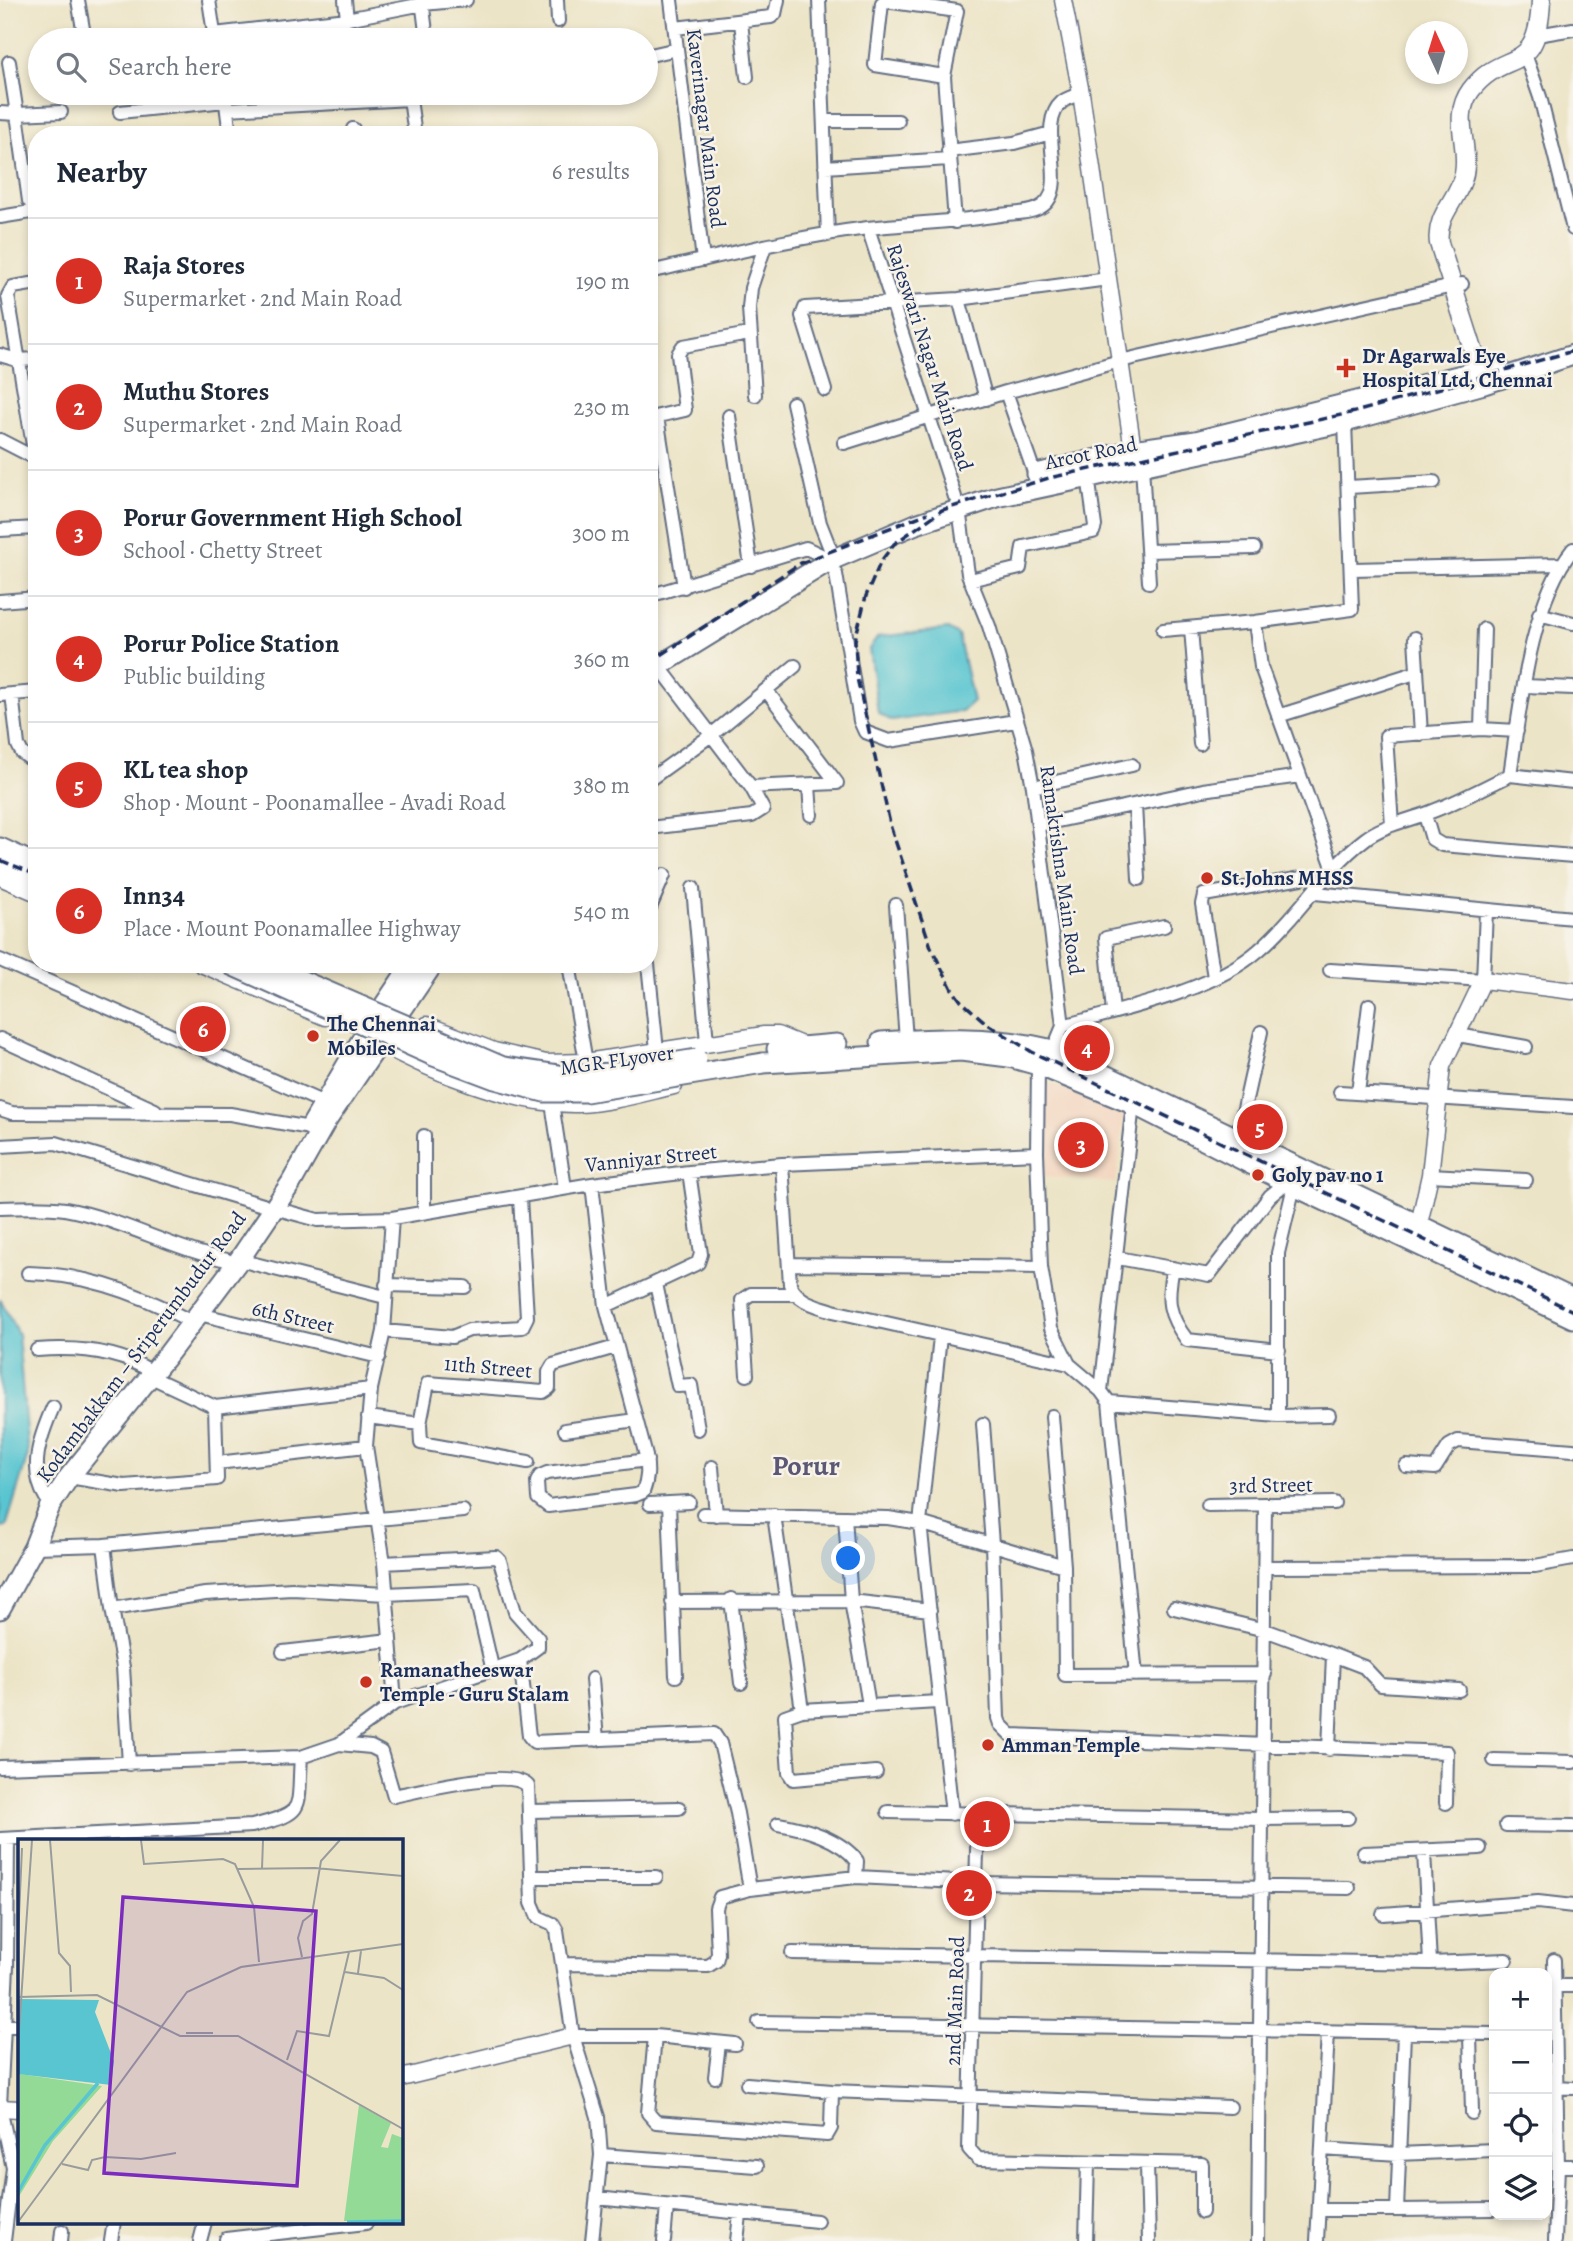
<!DOCTYPE html>
<html lang="en">
<head>
<meta charset="utf-8">
<style>
  :root { --surface:#fff; --page:#f2f2f3; --text:#1f2937; --muted:#747a83; --line:#e0e1e3; --accent:#d93025 }
  body { margin:0; font-family:Alegreya,serif; background:var(--page); color:var(--text) }
  .controls { position:absolute; right:21px; bottom:21px; display:grid; overflow:hidden; border-radius:14px; box-shadow:0 4px 10px #0003 }
  .controls button { width:63px; height:63px; display:grid; place-items:center; padding:0; border:0; border-bottom:2px solid var(--line); background:var(--surface); color:var(--text); font:35px sans-serif }
  .compass { position:absolute; left:1405px; top:21px; width:63px; height:63px; border-radius:50%; background:var(--surface); box-shadow:0 4px 10px #0003; rotate:356deg }
  .you { position:absolute; left:849px; top:1559px; width:24px; height:24px; margin:-18px; border:5px solid #fff; border-radius:50%; background:#1a73e8; box-shadow:0 0 0 10px #1a73e833 }
  .badge { display:grid; place-items:center; width:46px; height:46px; border-radius:50%; background:var(--accent); color:#fff; font-size:23px; font-weight:700 }
  .pin { position:absolute; translate:-50% -50%; border:4px solid #fff; box-shadow:0 2px 7px #0006 }
  .list { margin:0; padding:0; list-style:none }
  h2 { display:flex; justify-content:space-between; align-items:center; height:91px; margin:0; padding:0 28px; font-size:30px }
  h2 small { font-size:23px; font-weight:400; color:var(--muted) }
  .list li { display:grid; grid-template-columns:46px 1fr auto; gap:21px; align-items:center; box-sizing:border-box; height:126px; padding:0 28px; border-top:2px solid var(--line) }
  .list b { display:block; font-size:26px; white-space:nowrap }
  .list p { margin:0; font-size:23px; white-space:nowrap; color:var(--muted) }
  .list em { font-size:23px; font-style:normal; color:var(--muted) }
  .icon { flex:none; width:38px; height:38px; fill:none; stroke:currentColor; stroke-width:2; stroke-linecap:round; stroke-linejoin:round }
  .map { position:relative; flex:none; width:1573px; height:2241px; overflow:hidden }
  .search { position:absolute; background:var(--surface); box-shadow:0 4px 10px #0003; left:28px; top:28px; width:630px; height:77px; display:flex; align-items:center; gap:18px; box-sizing:border-box; padding:0 24px; border-radius:38px; color:var(--muted); font-size:26px }
  .panel { position:absolute; background:var(--surface); box-shadow:0 4px 10px #0003; left:28px; top:126px; width:630px; height:847px; border-radius:28px }
  .map>svg:first-child { display:block }
  .built { fill:#f3d4be }
  .water { fill:#59c5d0; stroke:#3a7a97; stroke-width:2 }
  .lines { fill:none; stroke-linecap:round; stroke-linejoin:round }
  .minor-casing { stroke:#646e82; stroke-width:16 }
  .tertiary-casing { stroke:#646e82; stroke-width:19 }
  .secondary-casing { stroke:#646e82; stroke-width:21 }
  .primary-casing { stroke:#646e82; stroke-width:23 }
  .minor { stroke:#fff; stroke-width:12 }
  .tertiary { stroke:#fff; stroke-width:16 }
  .secondary { stroke:#fff; stroke-width:18 }
  .primary { stroke:#fff; stroke-width:19 }
  .rail { stroke:#1b2f5e; stroke-width:3.5; stroke-dasharray:10 5; stroke-linecap:butt }
  .primary-bridge-casing { stroke:#646e82; stroke-width:23; stroke-linecap:butt }
  .primary-bridge { stroke:#fff; stroke-width:19 }
  .poi-dot { fill:#c8321e; stroke:#f7f3e8; stroke-width:2.5 }
  .labels { text-anchor:middle; stroke-width:5; stroke-linejoin:round; paint-order:stroke }
  .street-label { font-size:21px; fill:#1b2f5e; stroke:#f7f3e8 }
  .poi-label { font-size:21px; font-weight:bold; fill:#1b2f5e; stroke:#f7f3e8; text-anchor:start }
  .district-label { font-size:28px; font-weight:bold; fill:#5c5774; stroke:#f7f3e8 }
  .inset-river { fill:none; stroke:#59c5d0; stroke-width:3.5 }
  .inset-road { fill:none; stroke:#989c9c; stroke-width:2 }
  .view { fill:#7b2cbf; fill-opacity:0.15; stroke:#7b2cbf; stroke-width:3.5 }
  .inset-edge { fill:none; stroke:#1b2f5e; stroke-width:3.5 }
</style>
</head>
<body>
<div class="map">
<svg width="1573" height="2241" viewBox="0 0 1573 2241">
  <rect width="100%" height="100%" fill="#f7f3e8"/>
  <filter id="ink" filterUnits="userSpaceOnUse"><feTurbulence type="fractalNoise" baseFrequency=".0143" numOctaves="2"/><feDisplacementMap in="SourceGraphic" scale="14" xChannelSelector="R" yChannelSelector="G"/><feConvolveMatrix kernelMatrix="1 2 1 2 8 2 1 2 1" color-interpolation-filters="sRGB"/></filter>
  <filter id="wash" filterUnits="userSpaceOnUse"><feTurbulence type="fractalNoise" baseFrequency=".00686" numOctaves="4" result="noise"/><feDisplacementMap in="SourceGraphic" scale="28" xChannelSelector="R" yChannelSelector="G"/><feGaussianBlur stdDeviation="1.57" result="paint"/><feColorMatrix in="noise" values="0 0 0 0 0 0 0 0 0 0 0 0 0 0 0 0 0 1.4 0 .05"/><feComposite in="paint" operator="in"/></filter>
  <g filter="url(#wash)">
    <rect width="100%" height="100%" fill="#ece4c6"/>
    <path class="built" d="M 1043,1080 L 1124,1114 L 1116,1183 L 1042,1176 Z"/>
    <path class="water" d="M 948,629 L 958,635 L 973,701 L 962,711 L 892,721 L 878,713 L 869,649 L 878,637 Z
      M 0,1299 L 18,1334 L 28,1455 L 6,1527 L 0,1528 Z"/>
  </g>
  <g filter="url(#ink)">
    <g class="lines">
      <g class="minor-casing">
        <path id="minor" d="M 78,0 L 85,40
          M 209,0 L 215,40
          M 345,0 L 347,19
          M 422,0 L 427,40
          M 557,0 L 558,21
          M 671,0 L 703,260
          M 819,0 L 828,235
          M 741,22 L 747,77
          M 675,28 L 771,17 L 775,14 L 778,0
          M 214,34 L 347,19 L 423,4 L 466,0
          M 1537,35 L 1573,29
          M 1525,54 L 1540,97 L 1573,229
          M 646,56 L 677,49
          M 9,62 L 17,114 L 61,112
          M 944,76 L 875,65 L 882,3 L 885,1 L 957,11 L 944,76 L 955,222
          M 226,104 L 230,135
          M 227,109 L 410,99
          M 120,112 L 225,101
          M 0,113 L 17,114 L 29,201 L 37,209
          M 824,121 L 898,121
          M 353,129 L 354,135
          M 415,135 L 410,99 L 421,93
          M 948,151 L 1014,143 L 1051,133
          M 825,167 L 949,159
          M 0,217 L 37,211
          M 868,228 L 955,497
          M 649,272 C 721,256 794,237 868,228 C 912,223 956,222 1000,215 C 1011,213 1026,214 1037,209 C 1075,193 1033,127 1062,102 C 1067,98 1075,96 1081,93
          M 37,283 L 13,287 L 8,296 L 37,469
          M 959,299 L 986,399
          M 0,355 L 17,360 L 37,359
          M 825,390 L 802,316 L 805,308 L 959,299 L 1108,279
          M 1006,392 L 1035,475
          M 755,395 L 749,308 L 751,288 L 765,246
          M 793,403 L 820,523 L 831,551
          M 729,416 L 751,566
          M 657,417 L 684,587
          M 650,418 L 685,410 L 678,354 L 683,346 L 749,334
          M 0,440 L 35,458
          M 844,443 L 1006,392 L 1120,361 L 1462,284
          M 1142,465 L 1149,582
          M 1349,487 L 1434,482
          M 959,509 L 968,574 L 989,626 L 1026,750 L 1033,787 L 1063,1026 L 1053,1050
          M 0,530 L 37,528
          M 1148,551 L 1254,548
          M 829,561 L 836,574 L 860,721 L 865,732 L 889,741 L 1016,721
          M 1353,569 L 1561,564
          M 970,580 L 1020,568 L 1023,547 L 1093,532 L 1095,526 L 1088,476
          M 649,596 L 806,548 L 823,556
          M 0,601 L 37,598
          M 1539,614 L 1573,623
          M 1255,622 L 1261,667 L 1333,867
          M 1191,628 L 1200,744
          M 1163,630 L 1255,622 L 1352,609 L 1345,422
          M 1415,638 L 1421,734
          M 1525,686 L 1573,688
          M 12,694 L 18,745 L 22,753 L 37,764
          M 0,695 L 37,692
          M 1278,716 L 1415,673
          M 1481,729 L 1484,629
          M 1510,775 C 1520,709 1530,602 1573,549
          M 1510,775 L 1573,782
          M 649,780 L 710,736 L 795,666
          M 809,785 L 811,815
          M 751,787 L 837,783 L 766,690
          M 1033,787 L 1132,765
          M 1135,805 L 1139,879
          M 1425,815 L 1432,839 L 1442,845 L 1573,856
          M 1039,825 L 1203,790 L 1300,776
          M 1392,825 L 1386,736 L 1481,729 L 1517,731
          M 649,828 L 752,816 L 763,809 L 751,787 L 652,657
          M 693,888 L 707,1042
          M 1315,893 L 1573,918
          M 896,905 L 906,1040
          M 649,910 L 664,875
          M 0,960 L 324,1103
          M 569,964 L 586,1062
          M 648,964 L 657,1050
          M 1330,970 L 1483,980 L 1486,911
          M 1214,977 L 1202,904 L 1204,895 L 1302,878
          M 1113,1012 L 1106,938 L 1164,926
          M 1063,1026 C 1124,1009 1211,992 1259,950 C 1298,917 1324,870 1365,839 C 1383,825 1407,821 1428,813 C 1456,803 1483,788 1510,775
          M 1458,1035 L 1526,1047
          M 0,1039 L 155,1110
          M 1038,1065 L 1037,1153 L 1041,1267 L 1051,1328 L 1069,1364 L 1101,1391 L 1109,1402 L 1278,1416 L 1329,1415
          M 1340,1092 L 1573,1107
          M 1358,1093 L 1369,1005
          M 552,1103 L 565,1188
          M 0,1109 L 12,1113 L 230,1114 L 310,1128
          M 424,1136 L 424,1212
          M 1237,1140 L 1261,1032
          M 0,1146 L 56,1143 L 263,1205
          M 782,1164 L 790,1284 C 797,1302 816,1305 833,1311 L 1069,1364
          M 1430,1175 L 1526,1180
          M 592,1184 L 606,1306 L 646,1456 C 648,1470 648,1479 643,1492 L 636,1495 L 548,1506 L 538,1498 L 537,1482 L 540,1476 L 547,1473 L 647,1460
          M 0,1208 C 22,1207 44,1206 65,1209 C 121,1219 172,1249 227,1260
          M 274,1208 L 318,1220 L 392,1218 L 592,1184 L 689,1172 L 782,1164 L 1037,1153
          M 392,1218 L 384,1331 L 371,1389 L 366,1446 L 384,1563 L 395,1703
          M 1118,1258 L 1209,1275 L 1270,1196 L 1287,1182
          M 239,1260 L 385,1297
          M 789,1264 L 1041,1267
          M 1173,1268 C 1166,1300 1168,1315 1187,1340 L 1279,1350
          M 28,1273 C 82,1274 136,1292 184,1318
          M 656,1284 L 678,1386 L 691,1385 L 698,1429
          M 386,1285 L 465,1287
          M 606,1306 L 698,1263 L 701,1254 L 689,1172
          M 199,1314 L 379,1357
          M 384,1331 L 452,1337 L 469,1330 L 522,1327 L 527,1317 L 520,1198
          M 940,1337 L 920,1523 L 952,1814
          M 37,1350 C 77,1347 118,1350 152,1372
          M 747,1375 L 742,1300 L 751,1294 L 794,1294
          M 149,1376 L 215,1407 L 371,1389
          M 1101,1391 L 1133,1104
          M 1109,1402 L 1136,1675
          M 1052,1416 L 1064,1566 L 1065,1675 L 1265,1674
          M 1278,1416 L 1278,1253 L 1294,1186
          M 368,1417 L 420,1424
          M 983,1424 L 992,1544 L 998,1718 L 1000,1724 L 1011,1735 L 1447,1752 L 1446,1803
          M 565,1430 L 636,1420
          M 528,1462 L 421,1443 L 420,1424 L 428,1383 L 543,1392 L 549,1388 L 549,1372 L 553,1365 L 616,1347
          M 217,1463 L 366,1446
          M 1406,1466 L 1435,1468 L 1449,1446 L 1458,1441 L 1573,1450
          M 712,1467 L 716,1515
          M 69,1477 L 124,1486 L 217,1479 L 215,1407
          M 46,1498 C 28,1469 40,1437 53,1407
          M 669,1503 L 676,1676
          M 650,1504 L 689,1502
          M 1208,1505 L 1334,1503
          M 703,1514 L 888,1518 L 920,1523 L 1064,1566
          M 774,1515 L 802,1710
          M 845,1517 L 851,1601 L 869,1705
          M 104,1545 L 112,1609 L 205,1594 L 292,1589 L 386,1594 L 474,1590 L 492,1667
          M 34,1547 L 104,1545 L 463,1511
          M 1265,1567 L 1535,1566 L 1573,1559
          M 731,1599 L 741,1683
          M 672,1602 L 851,1601 L 930,1610
          M 1174,1608 L 1265,1630 L 1333,1655 L 1364,1667 L 1381,1685 L 1459,1690
          M 112,1609 L 123,1667 L 129,1764
          M 283,1652 L 390,1640
          M 520,1660 L 529,1736 L 534,1742 L 714,1734 L 720,1743 L 737,1813 L 750,1889
          M 592,1679 L 597,1740
          M 339,1744 L 371,1747 L 381,1752 L 394,1796 C 418,1791 511,1767 528,1786 L 532,1903 L 538,1917 L 553,1924 L 557,1931 L 573,2036 L 598,2117 L 601,2155 L 592,2241
          M 1329,1749 L 1333,1655
          M 1494,1760 L 1573,1762
          M 0,1767 L 301,1757 L 339,1744 L 395,1703 L 520,1660 L 538,1647 L 538,1638 L 515,1612 L 500,1561 L 496,1557 L 384,1563
          M 876,1772 L 793,1779 L 789,1773 L 785,1716 L 802,1710 L 938,1702
          M 531,1811 L 679,1808
          M 888,1812 L 1262,1819 L 1348,1818
          M 978,1813 L 969,2149 L 978,2159 L 1202,2164 L 1202,2212
          M 778,1824 C 804,1828 841,1839 857,1861 L 856,1877
          M 1506,1825 L 1573,1826
          M 0,1839 L 252,1826 C 308,1812 297,1811 301,1757
          M 1424,1852 L 1430,1963
          M 1364,1853 L 1480,1848
          M 531,1877 L 656,1877
          M 1383,1914 L 1538,1902 L 1573,1906
          M 792,1953 L 1430,1963 L 1506,1960
          M 1554,1960 L 1558,2166 L 1555,2241
          M 562,1964 L 708,1966 L 716,1961 L 718,1954 L 716,1908 L 720,1897 L 750,1889 L 856,1877 L 979,1883 L 1349,1888
          M 1555,1986 L 1573,1986
          M 759,2022 L 1494,2034
          M 0,2026 L 19,2026
          M 1404,2033 L 1397,2210 L 1494,2209
          M 1470,2034 L 1472,2113
          M 573,2036 L 655,2036 L 735,2044
          M 655,2036 L 648,2113 L 656,2122 L 827,2135 L 831,2128 L 832,2091
          M 715,2077 L 719,2043
          M 747,2084 L 832,2091 L 1230,2107
          M 1557,2087 L 1573,2088
          M 0,2106 L 7,1966 L 8,1839
          M 0,2108 L 13,2168 L 4,2241
          M 1322,2149 L 1398,2154 L 1494,2150
          M 601,2155 L 757,2166
          M 1147,2165 L 1149,2241
          M 1558,2166 L 1573,2166
          M 597,2198 L 817,2221
          M 1319,2210 L 1397,2210
          M 226,2239 L 366,2223
          M 61,2241 L 62,2231
          M 111,2241 L 114,2222
          M 200,2241 L 205,2222
          M 664,2241 L 667,2206
          M 737,2241 L 740,2215
          M 1086,2241 L 1088,2163
          M 1258,2241 L 1265,1504
          M 1317,2241 L 1328,2032"/>
      </g>
      <g class="tertiary-casing">
        <path id="tertiary" d="M 1063,0 L 1081,93 L 1133,450
          M 0,877 L 37,893
          M 201,964 L 325,1017
          M 427,1025 L 494,1051 L 546,1063 L 586,1062 L 764,1035 L 777,1035 L 804,1046
          M 371,1038 C 426,1070 515,1106 579,1104 C 610,1103 643,1093 674,1086
          M 1419,1224 L 1430,1175 L 1442,1066 L 1483,980 L 1573,991
          M 401,2078 L 573,2036
          M 0,2108 L 19,2109"/>
      </g>
      <g class="secondary-casing">
        <path id="secondary" d="M 1484,384 L 1439,243 C 1435,215 1459,199 1464,174 C 1470,145 1451,117 1471,90 C 1505,46 1538,79 1541,0"/>
      </g>
      <g class="primary-casing">
        <path id="primary" d="M 1037,474 L 1133,450 L 1196,441 L 1498,366
          M 649,672 L 829,561 L 916,524 L 997,497 L 1345,422 L 1484,384 L 1573,355
          M 0,848 L 37,865
          M 0,866 L 37,881
          M 881,1042 C 944,1038 992,1035 1053,1050 L 1573,1299
          M 777,1049 L 837,1044
          M 763,1063 L 961,1051 L 1009,1057 L 1038,1065 L 1133,1104 L 1294,1186 L 1573,1318
          M 311,1126 L 365,1034 L 412,964
          M 0,1609 L 34,1547 L 50,1506 L 69,1477 L 169,1353 L 239,1260 L 291,1183 L 325,1123 L 433,964"/>
      </g>
      <use href="#minor" class="minor"/>
      <use href="#tertiary" class="tertiary"/>
      <use href="#secondary" class="secondary"/>
      <use href="#primary" class="primary"/>
      <path class="rail" d="M 1573,351 L 1355,412 L 1049,478 L 942,510 L 894,544 L 881,561 L 866,596 L 855,640 L 857,678 L 891,828 L 931,947 L 952,989 L 961,1001 L 986,1023 L 1032,1052 L 1573,1311
        M 649,663 L 801,563 L 928,513
        M 0,860 L 37,875"/>
      <g class="primary-bridge-casing">
        <path id="primary-bridge" d="M 229,964 L 434,1056 L 495,1079 L 544,1092 L 586,1092 L 763,1063
          M 263,964 L 503,1067 L 565,1076 L 611,1073 L 697,1059"/>
      </g>
      <use href="#primary-bridge" class="primary-bridge"/>
    </g>
  </g>
  <g class="poi-dot">
    <path d="M1342.5 357.5h7v7h7v7h-7v7h-7v-7h-7v-7h7z"/>
    <circle cx="1207" cy="878" r="7"/>
    <circle cx="313" cy="1036" r="7"/>
    <circle cx="1258" cy="1175" r="7"/>
    <circle cx="366" cy="1682" r="7"/>
    <circle cx="988" cy="1745" r="7"/>
  </g>
  <g class="labels">
    <g class="street-label">
      <text transform="translate(706 128) rotate(83)" y="7">Kaverinagar Main Road</text>
      <text transform="translate(930 357) rotate(72)" y="7">Rajeswari Nagar Main Road</text>
      <text transform="translate(1091 453) rotate(-12)" y="7">Arcot Road</text>
      <text transform="translate(1062 870) rotate(82)" y="7">Ramakrishna Main Road</text>
      <text transform="translate(617 1060) rotate(-8)" y="7">MGR FLyover</text>
      <text transform="translate(651 1158) rotate(-6)" y="7">Vanniyar Street</text>
      <text transform="translate(293 1317) rotate(13)" y="7">6th Street</text>
      <text transform="translate(141 1347) rotate(-53)" y="7">Kodambakkam – Sriperumbudur Road</text>
      <text transform="translate(488 1367) rotate(5)" y="7">11th Street</text>
      <text transform="translate(1271 1485) rotate(-1)" y="7">3rd Street</text>
      <text transform="translate(955 2001) rotate(-88)" y="7">2nd Main Road</text>
    </g>
    <g class="poi-label">
      <text x="1362" y="363">Dr Agarwals Eye<tspan x="1362" dy="24">Hospital Ltd, Chennai</tspan></text>
      <text x="1221" y="885">St.Johns MHSS</text>
      <text x="327" y="1031">The Chennai<tspan x="327" dy="24">Mobiles</tspan></text>
      <text x="1272" y="1182">Goly pav no 1</text>
      <text x="380" y="1677">Ramanatheeswar<tspan x="380" dy="24">Temple - Guru Stalam</tspan></text>
      <text x="1002" y="1752">Amman Temple</text>
    </g>
    <g class="district-label">
      <text x="806" y="1475">Porur</text>
    </g>
  </g>
  <g transform="translate(18 1839)">
    <rect width="385" height="385" fill="#ece4c6"/>
    <path d="M 2,235 L 84,247 L 35,302 L 0,359 ZM 341,266 L 373,284 L 363,308 L 370,309 L 374,295 L 385,299 L 385,381 L 326,382 Z" fill="#92da96"/>
    <path d="M 0,160 L 81,161 L 77,173 L 96,222 L 93,246 L 0,235 Z" fill="#59c5d0"/>
    <path class="inset-river" d="M 0,353 L 27,306 L 80,244M 329,383 L 385,382"/>
    <path class="inset-road" d="M 32,1 L 41,114 L 52,127 L 53,153M 123,1 L 126,25 L 205,20 L 217,25 L 236,68 L 241,123M 220,30 L 297,29 L 385,37M 244,30 L 245,1M 0,100 L 4,9M 284,118 L 280,99 L 285,82 L 294,75 L 303,22 L 322,1M 327,133 L 366,139 L 385,151M 340,134 L 343,112M 1,158 L 79,156 L 162,197 L 220,197 L 385,290M 168,194 L 195,194M 0,206 L 14,1M 269,221 L 279,192 L 311,197 L 331,113M 44,325 L 70,331 L 74,321 L 87,318 L 123,320 L 158,314M 0,383 L 169,153 L 223,128 L 385,105"/>
    <path class="view" d="M 105,58 L 298,72 L 279,347 L 86,334 Z"/>
    <rect width="385" height="385" class="inset-edge"/>
  </g>
</svg>
<div class="controls">
<button>+</button>
<button>−</button>
<button><svg class="icon" aria-label="locate" viewBox="0 0 24 24"><circle cx="12" cy="12" r="6"/><path d="M12 2v4M12 18v4M2 12h4M18 12h4"/></svg></button>
<button><svg class="icon" aria-label="layers" viewBox="0 0 24 24"><path d="M12 4l9 5-9 5-9-5zM3 14l9 5 9-5"/></svg></button>
</div>
<svg class="compass" viewBox="-18 -18 36 36"><path d="M0-13l5 13h-10z" fill="#e53935"/><path d="M0 13l5-13h-10z" fill="#747a83"/></svg>
<div class="you"></div>
<div class="pin badge" style="left:987px;top:1824px">1</div>
<div class="pin badge" style="left:969px;top:1893px">2</div>
<div class="pin badge" style="left:1081px;top:1145px">3</div>
<div class="pin badge" style="left:1087px;top:1048px">4</div>
<div class="pin badge" style="left:1260px;top:1127px">5</div>
<div class="pin badge" style="left:203px;top:1029px">6</div>
<div class="search"><svg class="icon" aria-label="search" viewBox="0 0 24 24"><circle cx="10" cy="10" r="6"/><path d="M15 15l6 6"/></svg>Search here</div>
<section class="panel">
<h2>Nearby<small>6 results</small></h2>
<ul class="list">
<li><span class="badge">1</span><div><b>Raja Stores</b><p>Supermarket · 2nd Main Road</p></div><em>190 m</em></li>
<li><span class="badge">2</span><div><b>Muthu Stores</b><p>Supermarket · 2nd Main Road</p></div><em>230 m</em></li>
<li><span class="badge">3</span><div><b>Porur Government High School</b><p>School · Chetty Street</p></div><em>300 m</em></li>
<li><span class="badge">4</span><div><b>Porur Police Station</b><p>Public building</p></div><em>360 m</em></li>
<li><span class="badge">5</span><div><b>KL tea shop</b><p>Shop · Mount - Poonamallee - Avadi Road</p></div><em>380 m</em></li>
<li><span class="badge">6</span><div><b>Inn34</b><p>Place · Mount Poonamallee Highway</p></div><em>540 m</em></li>
</ul>
</section>
</div>
</body>
</html>
